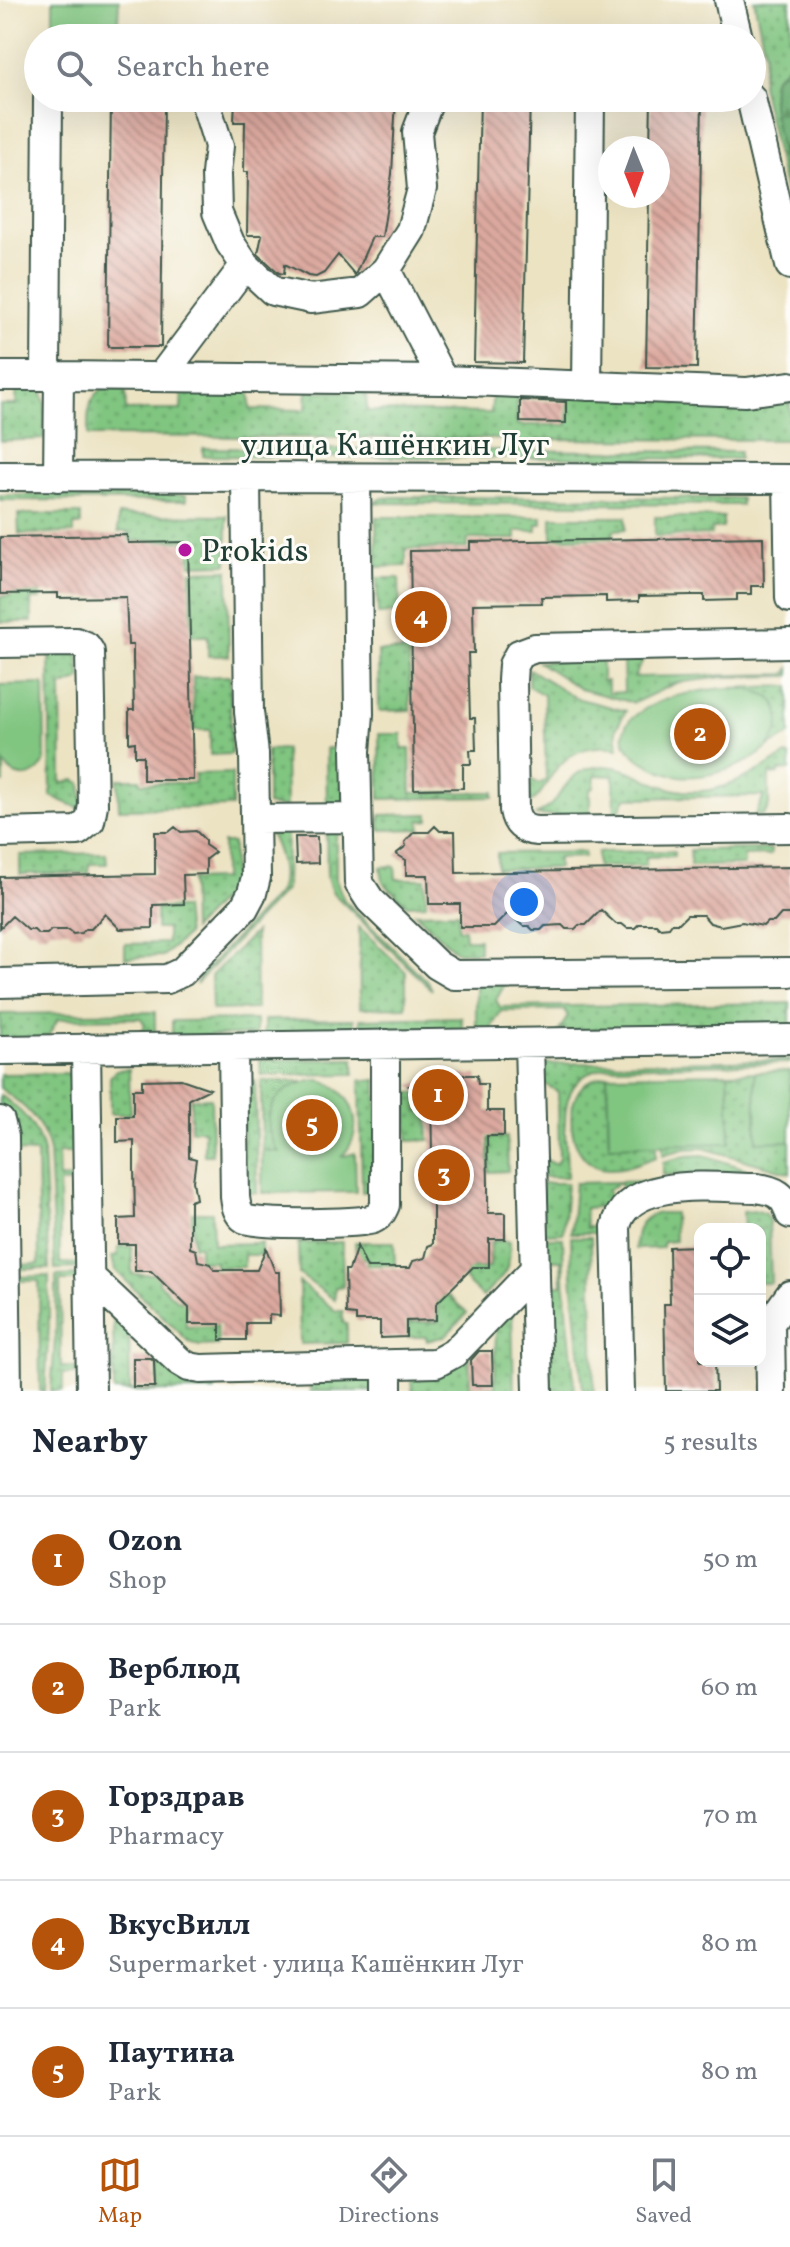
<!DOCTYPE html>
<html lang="en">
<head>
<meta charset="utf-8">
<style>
  :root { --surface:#fff; --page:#f6f6f7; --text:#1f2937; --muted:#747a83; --line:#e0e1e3; --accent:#b45309 }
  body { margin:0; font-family:Vollkorn,serif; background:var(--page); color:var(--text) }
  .controls { position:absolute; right:24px; bottom:24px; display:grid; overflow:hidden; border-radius:16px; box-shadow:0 8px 32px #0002 }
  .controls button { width:72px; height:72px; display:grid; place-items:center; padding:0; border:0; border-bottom:2px solid var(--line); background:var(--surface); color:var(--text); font:40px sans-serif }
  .compass { position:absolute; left:598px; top:136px; width:72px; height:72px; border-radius:50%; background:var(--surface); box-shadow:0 8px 32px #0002; rotate:179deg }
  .you { position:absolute; left:524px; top:902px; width:28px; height:28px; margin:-20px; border:6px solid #fff; border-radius:50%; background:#1a73e8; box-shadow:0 0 0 12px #1a73e833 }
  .badge { display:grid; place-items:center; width:52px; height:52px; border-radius:50%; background:var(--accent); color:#fff; font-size:26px; font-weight:700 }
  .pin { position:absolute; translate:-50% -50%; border:4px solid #fff; box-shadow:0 2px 8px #0006 }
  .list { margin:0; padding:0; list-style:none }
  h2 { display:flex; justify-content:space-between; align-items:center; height:104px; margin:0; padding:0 32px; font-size:34px }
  h2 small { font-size:26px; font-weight:400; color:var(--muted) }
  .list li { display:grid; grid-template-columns:52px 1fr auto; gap:24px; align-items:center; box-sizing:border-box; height:128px; padding:0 32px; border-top:2px solid var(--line) }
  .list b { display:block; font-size:30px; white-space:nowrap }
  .list p { margin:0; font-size:26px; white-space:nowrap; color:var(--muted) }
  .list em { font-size:26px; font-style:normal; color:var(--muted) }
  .icon { flex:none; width:44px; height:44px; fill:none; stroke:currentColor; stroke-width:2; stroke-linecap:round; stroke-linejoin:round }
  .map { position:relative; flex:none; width:790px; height:1391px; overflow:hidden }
  .search { position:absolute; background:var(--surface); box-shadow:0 8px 32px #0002; left:24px; right:24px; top:24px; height:88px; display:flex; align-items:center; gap:20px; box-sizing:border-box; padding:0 28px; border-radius:44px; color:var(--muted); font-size:30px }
  .sheet { height:744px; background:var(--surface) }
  nav { display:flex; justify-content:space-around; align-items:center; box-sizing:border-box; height:112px; border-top:2px solid var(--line); background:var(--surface); font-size:22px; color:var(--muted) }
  nav a { display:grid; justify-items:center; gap:4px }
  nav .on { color:var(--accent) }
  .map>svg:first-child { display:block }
  .grass { fill:url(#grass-dots); stroke:#50815a; stroke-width:2; fill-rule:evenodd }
  .forest { fill:url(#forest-firs); stroke:#447451; stroke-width:2 }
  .park { fill:#80c580; stroke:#50815a; stroke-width:2 }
  .building { fill:url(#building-back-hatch) }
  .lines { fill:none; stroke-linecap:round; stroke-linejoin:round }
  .minor-casing { stroke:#3e5649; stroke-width:32 }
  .minor { stroke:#fff; stroke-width:28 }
  .poi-dot { fill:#b5179e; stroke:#fdfcf7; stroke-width:3 }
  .labels { text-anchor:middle; stroke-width:6; stroke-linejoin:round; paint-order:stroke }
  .street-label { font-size:32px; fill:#1f3d34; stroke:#fdfcf7 }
  .poi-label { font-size:32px; fill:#1f3d34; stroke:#fdfcf7; text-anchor:start }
</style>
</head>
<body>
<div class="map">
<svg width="790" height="1391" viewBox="0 0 790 1391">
  <defs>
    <pattern id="grass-dots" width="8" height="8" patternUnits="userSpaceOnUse" patternTransform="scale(2)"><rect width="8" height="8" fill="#80c580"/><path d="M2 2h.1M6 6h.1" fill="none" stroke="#68a16a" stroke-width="1.8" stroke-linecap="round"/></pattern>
    <pattern id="forest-firs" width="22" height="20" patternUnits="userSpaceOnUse" patternTransform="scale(2)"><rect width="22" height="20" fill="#68aa6e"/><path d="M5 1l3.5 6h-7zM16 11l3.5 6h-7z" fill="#558c5b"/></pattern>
    <pattern id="building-back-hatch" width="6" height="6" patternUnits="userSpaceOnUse" patternTransform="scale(2)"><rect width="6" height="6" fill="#dca99f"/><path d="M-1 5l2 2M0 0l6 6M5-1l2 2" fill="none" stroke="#b28b82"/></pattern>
  </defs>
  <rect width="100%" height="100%" fill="#fdfcf7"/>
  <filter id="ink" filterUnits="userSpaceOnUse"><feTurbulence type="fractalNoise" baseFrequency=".0125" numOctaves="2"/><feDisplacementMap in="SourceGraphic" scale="16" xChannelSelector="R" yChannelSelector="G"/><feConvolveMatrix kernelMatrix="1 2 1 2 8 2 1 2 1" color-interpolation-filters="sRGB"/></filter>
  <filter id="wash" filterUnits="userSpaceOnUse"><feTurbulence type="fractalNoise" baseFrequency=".006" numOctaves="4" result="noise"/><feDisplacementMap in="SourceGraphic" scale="32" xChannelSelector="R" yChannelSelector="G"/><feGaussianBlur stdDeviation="1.8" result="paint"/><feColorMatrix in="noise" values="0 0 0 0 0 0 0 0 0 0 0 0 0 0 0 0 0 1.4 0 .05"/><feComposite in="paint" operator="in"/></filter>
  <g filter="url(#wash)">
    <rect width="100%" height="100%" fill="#ece3c3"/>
    <path class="grass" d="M 754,0 L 790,0 L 790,215 L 761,84 L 765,53 Z
      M 17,383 L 40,387 L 45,403 L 44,439 L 0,441 L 0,405 L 16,405 Z
      M 104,388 L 125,389 L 126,410 L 181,410 L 182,390 L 250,391 L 250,409 L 306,410 L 307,391 L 366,392 L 367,411 L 491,413 L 493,393 L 787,395 L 790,404 L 790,440 L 537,439 L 536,442 L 514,442 L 513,439 L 88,436 C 88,416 86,399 104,388 ZM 517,397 L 569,398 L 568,425 L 517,425 Z
      M 203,448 L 739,452 L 739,459 L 203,456 Z
      M 0,495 L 186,495 L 186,501 L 0,500 Z
      M 395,497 L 741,498 L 741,505 L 374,503 L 383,498 Z
      M 18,514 L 81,514 L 81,525 L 74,525 L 74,533 L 19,534 Z
      M 118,515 L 227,516 L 227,564 L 191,565 L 190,540 L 130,541 L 129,532 L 118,532 Z
      M 376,517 L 542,517 L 542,524 L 537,524 L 537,531 L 516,531 L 516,539 L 468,539 L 467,548 L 406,549 L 406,566 L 377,567 Z
      M 552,517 L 626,517 L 626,529 L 614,530 L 613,537 L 552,538 Z
      M 655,517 L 723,517 L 723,528 L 712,528 L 711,535 L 655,536 Z
      M 228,570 L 229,656 L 208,656 L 208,636 L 192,636 L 191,571 Z
      M 377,578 L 399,578 L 400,613 L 378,614 Z
      M 41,588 L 41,599 L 31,599 L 32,622 L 0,622 L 0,596 L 10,596 L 10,589 Z
      M 49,649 L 78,655 L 81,679 L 61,687 L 62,784 L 74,780 L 81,783 L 83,810 L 51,796 Z
      M 378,651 L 409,651 L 410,710 L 379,711 Z
      M 602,660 L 602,681 L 608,681 L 608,693 L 624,692 L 623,660 L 643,660 L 634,677 L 786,674 L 790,668 L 790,676 L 724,677 L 676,683 L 634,703 L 580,689 L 538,662 Z
      M 529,669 L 576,698 L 626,711 L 616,729 L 618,748 C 588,743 566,752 550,778 C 544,787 540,797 530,803 L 529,778 L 539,784 L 546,780 L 544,695 L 528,686 Z
      M 230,676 L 231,754 L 210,755 L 210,730 L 194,730 L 193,677 Z
      M 790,686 L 790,735 L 765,749 C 790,704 767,690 725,688 Z
      M 379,734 L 402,734 L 402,749 L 410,749 L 411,793 L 494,792 L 494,797 L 380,799 Z
      M 326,748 L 343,749 L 345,805 L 327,807 Z
      M 285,749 L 286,808 L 267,805 L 267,750 Z
      M 786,755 L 790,756 L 790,770 L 779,771 L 779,774 L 769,775 L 769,806 L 764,815 L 755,816 L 764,796 L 626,798 L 615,818 L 614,776 L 595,775 L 594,788 L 590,789 L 590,818 L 535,815 C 560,807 563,774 590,768 C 617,761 636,775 660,785 C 706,804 747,778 786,755 Z
      M 232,773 L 232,807 L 119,809 L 118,779 L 140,779 L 141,783 L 195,783 L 195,774 Z
      M 429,814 L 429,820 L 420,821 L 421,829 L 380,830 L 380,815 Z
      M 287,828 L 286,889 L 196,984 L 201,974 L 279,892 C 286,872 278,848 268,830 Z
      M 326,828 L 341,828 L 336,838 L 336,880 L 344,900 L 429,983 L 432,990 L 332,892 L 327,878 Z
      M 223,843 L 233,843 L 233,876 L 230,890 L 192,930 L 191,880 L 223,879 Z
      M 771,849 L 771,855 L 744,856 L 744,865 L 690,866 L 690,850 Z
      M 674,851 L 674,856 L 646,857 L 646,866 L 597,867 L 597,852 Z
      M 584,852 L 584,857 L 558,858 L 558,868 L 497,869 L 497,853 Z
      M 106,853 L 107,864 L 89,864 L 89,873 L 20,874 L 20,855 Z
      M 395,866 L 396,879 L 425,879 L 426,904 L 407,905 L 383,882 L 381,867 Z
      M 156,908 L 184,908 L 187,935 L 163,956 L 125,958 L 125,944 L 167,943 L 167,929 L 156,929 Z
      M 458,912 L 458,929 L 464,929 L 465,939 L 479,939 L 479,952 L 458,952 L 453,949 L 415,913 Z
      M 359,927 L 406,972 L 406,1007 L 360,1008 Z
      M 255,932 L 256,1009 L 212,1010 L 211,976 Z
      M 476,984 L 505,984 L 496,1000 L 500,1007 L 790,1003 L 790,1028 L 559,1031 L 568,1016 L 565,1010 L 501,1011 L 489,1032 L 476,1032 Z
      M 155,1012 L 155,1037 L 139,1037 L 145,1025 L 141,1018 L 58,1019 L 47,1038 L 0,1039 L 0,1014 Z
      M 462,1017 L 462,1033 L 361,1034 L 360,1019 Z
      M 354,1019 L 354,1034 L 264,1035 L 264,1020 Z
      M 256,1020 L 256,1035 L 172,1036 L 172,1021 Z
      M 354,1059 L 354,1074 L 261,1075 L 260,1060 Z
      M 790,1060 L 790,1063 L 610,1067 C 549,1075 568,1133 567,1177 L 542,1177 L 541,1157 L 554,1164 L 559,1160 L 558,1092 L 540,1081 L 542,1064 Z
      M 129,1069 L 130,1114 L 110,1114 L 110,1077 L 116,1070 Z
      M 755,1072 L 757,1141 L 790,1141 L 790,1173 L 703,1148 L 684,1149 L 663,1155 L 663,1144 L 730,1142 L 728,1073 Z
      M 77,1073 L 80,1153 L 58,1153 L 59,1178 L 80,1179 L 80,1183 L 59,1184 L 60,1263 L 81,1264 L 81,1268 L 55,1269 L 49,1152 C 44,1121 24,1105 0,1088 L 0,1074 Z
      M 607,1075 L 609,1145 L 656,1144 L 656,1157 C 641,1162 624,1170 608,1169 C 572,1167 562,1114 580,1089 C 587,1080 597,1077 607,1075 Z
      M 360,1080 L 377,1080 L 378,1191 L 362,1192 Z
      M 242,1081 L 255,1081 L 257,1193 L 244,1193 Z
      M 261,1081 L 304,1081 L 298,1082 L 281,1154 L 262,1150 Z
      M 407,1093 L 418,1093 L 418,1111 L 428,1111 L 429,1140 L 408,1141 Z
      M 0,1095 C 22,1110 37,1126 43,1152 L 49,1269 L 13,1269 L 18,1265 L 39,1264 L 37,1153 L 17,1152 L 0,1109 Z
      M 211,1098 L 212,1155 L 204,1155 L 204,1130 L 191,1130 L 191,1099 Z
      M 507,1137 L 508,1171 L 489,1172 L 489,1138 Z
      M 702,1155 L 707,1156 L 761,1174 L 663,1175 L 663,1162 L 686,1156 Z
      M 657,1181 L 627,1196 L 619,1183 L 607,1191 L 613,1201 L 611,1206 L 585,1208 L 586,1227 L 604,1227 L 604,1233 L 571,1233 L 575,1183 Z
      M 542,1183 L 567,1183 L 563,1233 L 543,1234 Z
      M 758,1211 L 765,1214 L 769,1221 L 771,1283 L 760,1283 L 760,1256 L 763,1255 L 760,1229 L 744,1229 L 743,1212 Z
      M 192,1212 L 212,1212 L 213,1244 L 261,1243 L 261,1255 L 244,1255 L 244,1267 L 215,1267 L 215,1261 L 199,1261 L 199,1246 L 193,1246 Z
      M 659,1213 L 674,1213 L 675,1241 L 663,1242 L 663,1248 L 635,1249 C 635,1231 639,1217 659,1213 Z
      M 571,1237 L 591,1237 L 594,1391 L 583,1391 L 572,1276 Z
      M 543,1238 L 563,1238 L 564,1277 L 575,1391 L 547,1391 L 544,1286 L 562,1285 L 561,1260 L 544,1260 Z
      M 491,1241 L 510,1241 C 510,1274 504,1274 483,1297 L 465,1280 L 465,1269 L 490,1268 Z
      M 342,1242 L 343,1287 L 335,1287 L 335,1300 L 299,1274 L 298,1243 Z
      M 355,1242 L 394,1242 L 395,1265 L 367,1265 L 367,1258 L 356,1259 Z
      M 132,1246 L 132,1274 L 159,1274 L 159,1283 L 177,1300 L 186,1300 L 186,1327 L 217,1326 L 218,1345 L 199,1346 L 189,1342 L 115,1270 L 112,1257 L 118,1256 L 118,1247 Z
      M 81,1275 L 81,1281 L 60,1281 L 61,1367 L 82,1368 L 82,1374 L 63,1374 L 63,1391 L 51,1391 L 56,1327 L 56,1276 Z
      M 49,1276 L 49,1327 L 45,1391 L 40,1391 L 39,1281 L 22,1281 L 14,1277 Z
      M 299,1282 L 336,1311 L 343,1311 L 343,1323 L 347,1324 L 347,1343 L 300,1344 Z
      M 438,1296 L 449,1296 L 467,1313 L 445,1336 L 427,1341 L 426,1337 L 408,1337 L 408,1322 L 438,1322 Z
      M 512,1311 L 514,1391 L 412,1391 L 411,1376 L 469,1352 L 470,1387 L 495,1387 L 496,1321 Z
      M 113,1316 L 129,1326 L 130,1390 L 158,1390 L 158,1358 L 215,1381 L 215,1391 L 114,1391 Z
      M 310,1376 L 373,1377 L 380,1391 L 310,1391 Z"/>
    <path class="forest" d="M 790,63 L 790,202 L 772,106 L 773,79 Z"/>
    <path class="park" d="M 53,0 L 119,0 L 118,22 L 53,22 Z
      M 44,684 L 45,760 C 37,780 15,782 4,763 L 4,783 L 0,783 L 0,685 Z
      M 725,688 C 736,689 751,688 761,693 C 786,703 783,732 766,749 C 746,767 706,779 679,776 C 653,772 598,743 637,714 C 662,696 695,691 725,688 Z
      M 790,1071 L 790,1141 L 757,1142 L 755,1072 Z
      M 728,1073 L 730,1143 L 609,1146 L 607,1075 Z
      M 321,1080 C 354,1091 368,1131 341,1157 L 355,1153 L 356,1192 L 262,1193 L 262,1150 L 279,1152 C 253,1114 278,1081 321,1080 Z"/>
    <g id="blocks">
      <path class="building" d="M 111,98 L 164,98 L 161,347 L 108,347 Z
        M 235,98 L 396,98 L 392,174 L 382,237 L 372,237 L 355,275 L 338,255 L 324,273 L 316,277 L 308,276 L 285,264 L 284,274 L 279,273 L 258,254 L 262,235 L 247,235 L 248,172 L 244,172 L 245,122 L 234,122 Z
        M 480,98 L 530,98 L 523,363 L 474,362 Z
        M 651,98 L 702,98 L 697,368 L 646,367 L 649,196 L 658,196 L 658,148 L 650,148 Z
        M 520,400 L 566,402 L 566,423 L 520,422 Z
        M 127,535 L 128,543 L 188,542 L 193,780 L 143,780 L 143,756 L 135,756 L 135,742 L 129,743 L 129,710 L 134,710 L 133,659 L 133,645 L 128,645 L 126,597 L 58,598 L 58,593 L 0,594 L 0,537 Z
        M 763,537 L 764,586 L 751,586 L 751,594 L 737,594 L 737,600 L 704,601 L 704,595 L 691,595 L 639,596 L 639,601 L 606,602 L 606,596 L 541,597 L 542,603 L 473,604 L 474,653 L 468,653 L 470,718 L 475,718 L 476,750 L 470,750 L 471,764 L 463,764 L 463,788 L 414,789 L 410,551 L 470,550 L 470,542 Z
        M 435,826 L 440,831 L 455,831 L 456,873 L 790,867 L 790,914 L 781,914 L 774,922 L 767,922 L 763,926 L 742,922 L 721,926 L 710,923 L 703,915 L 687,915 L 679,923 L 672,923 L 669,927 L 660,928 L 656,924 L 639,924 L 635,928 L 627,928 L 622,924 L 616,924 L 601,910 L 586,925 L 579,925 L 575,929 L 566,929 L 562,925 L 545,926 L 541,930 L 533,930 L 529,926 L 523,926 L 508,913 L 494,927 L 460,927 L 460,904 L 429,904 L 428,875 L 406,875 L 406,860 L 396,854 L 406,846 L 405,842 L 414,832 L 429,832 Z
        M 175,827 L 181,832 L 196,831 L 205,840 L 205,845 L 215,852 L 206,859 L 206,874 L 183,875 L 184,904 L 153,905 L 153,928 L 120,929 L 105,914 L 91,929 L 85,929 L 81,933 L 73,934 L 68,930 L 51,930 L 47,934 L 38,934 L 34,930 L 28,930 L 12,916 L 0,928 L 0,877 L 155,874 L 155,832 L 169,832 Z
        M 295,837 L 317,837 L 318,863 L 296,864 Z
        M 438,1075 L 477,1075 L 478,1084 L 487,1084 L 487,1111 L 504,1111 L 504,1136 L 487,1136 L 488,1186 L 488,1213 L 505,1213 L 505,1239 L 489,1239 L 489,1267 L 473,1267 L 436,1304 L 436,1320 L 406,1321 L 406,1337 L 380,1338 L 380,1321 L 356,1321 L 356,1315 L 346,1314 L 345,1270 L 349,1270 L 357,1246 L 367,1268 L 410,1268 L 413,1261 L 425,1258 L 428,1246 L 433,1244 L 433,1197 L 426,1196 L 426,1186 L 429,1177 L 426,1155 L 432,1153 L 431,1095 L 409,1086 Z
        M 181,1079 L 210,1089 L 189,1099 L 189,1157 L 196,1159 L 193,1181 L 196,1199 L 190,1201 L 190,1248 L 196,1250 L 198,1261 L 211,1264 L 214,1270 L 257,1270 L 266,1248 L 275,1272 L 279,1272 L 280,1316 L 269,1315 L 269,1323 L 246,1323 L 246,1340 L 220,1340 L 220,1324 L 189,1324 L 189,1308 L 151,1271 L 135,1271 L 135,1244 L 118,1244 L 118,1219 L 135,1218 L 134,1169 L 134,1141 L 117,1142 L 117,1116 L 133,1116 L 133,1089 L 142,1089 L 142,1080 Z
        M 700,1246 L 700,1361 L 715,1361 L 716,1391 L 666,1391 L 664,1304 L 670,1304 L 669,1247 Z
        M 479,1351 L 492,1351 L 493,1385 L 472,1385 L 471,1360 Z
        M 133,1358 L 151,1358 L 154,1361 L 155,1387 L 133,1387 Z"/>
    </g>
  </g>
  <g filter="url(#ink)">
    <use href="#blocks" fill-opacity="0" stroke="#3e5649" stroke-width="2"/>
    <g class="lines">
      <g class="minor-casing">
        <path id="minor" d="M 729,0 L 738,38
          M 204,98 L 219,146 L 216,174 L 217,212 L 230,243 L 245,265 L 273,291 L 311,299 L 360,293 L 386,270 L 411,230 L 422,189 L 417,132 L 430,98
          M 751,98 L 790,265
          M 386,270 L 443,380
          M 0,376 L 59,376
          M 46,376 L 48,98
          M 161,377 L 245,265
          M 587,386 L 590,98
          M 0,476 L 790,479
          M 58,477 L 59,376 L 443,380 L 746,392 L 790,386
          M 356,479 L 359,714 L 356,751 L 359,883 L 370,900 L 437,965 L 454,975 L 790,972
          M 788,479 L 790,598
          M 0,643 L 76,642 L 86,646 L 90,652 L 93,805 L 90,821 L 78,831 L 0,833
          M 790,643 L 535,648 L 519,654 L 513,665 L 512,680 L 514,810 C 516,823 523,830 537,831 L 790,828
          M 256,819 L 357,818
          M 0,983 L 167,979 L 182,972 L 244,908 L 252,893 L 256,877 L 254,754 L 249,712 L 246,478
          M 529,1043 L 538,1391
          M 233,1047 L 235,1197 C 236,1205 237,1214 245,1219 C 255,1225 361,1224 373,1219 C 380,1216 382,1212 385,1205 L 385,1044
          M 86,1048 L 91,1391
          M 0,1050 L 790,1039
          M 0,1121 L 4,1137 L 7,1391
          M 89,1276 L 179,1361 L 189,1367 L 201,1369 L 436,1363 L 454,1353 L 535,1269
          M 387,1365 L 387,1391
          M 620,1391 L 616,1227 C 626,1175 717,1188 756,1188 C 775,1190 785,1195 790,1214
          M 771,1391 L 770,1323 L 790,1295"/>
      </g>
      <use href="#minor" class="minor"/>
    </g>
  </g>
  <circle class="poi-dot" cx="185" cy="550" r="8"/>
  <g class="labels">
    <g class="street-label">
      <text x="395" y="455">улица Кашёнкин Луг</text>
    </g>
    <g class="poi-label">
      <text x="201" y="561">Prokids</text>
    </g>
  </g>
</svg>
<div class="controls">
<button><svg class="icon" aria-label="locate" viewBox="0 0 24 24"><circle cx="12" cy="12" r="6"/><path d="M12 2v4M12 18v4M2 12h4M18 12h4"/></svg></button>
<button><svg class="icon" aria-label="layers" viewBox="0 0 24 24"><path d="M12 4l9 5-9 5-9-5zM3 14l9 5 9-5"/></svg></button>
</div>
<svg class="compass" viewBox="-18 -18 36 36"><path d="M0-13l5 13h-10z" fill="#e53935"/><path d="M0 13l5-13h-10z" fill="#747a83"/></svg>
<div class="you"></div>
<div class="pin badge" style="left:438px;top:1095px">1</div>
<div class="pin badge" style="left:700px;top:734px">2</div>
<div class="pin badge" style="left:444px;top:1175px">3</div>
<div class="pin badge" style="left:421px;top:617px">4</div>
<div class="pin badge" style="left:312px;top:1125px">5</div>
<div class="search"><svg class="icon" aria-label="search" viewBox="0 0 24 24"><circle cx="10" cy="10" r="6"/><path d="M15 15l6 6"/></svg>Search here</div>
</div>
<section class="sheet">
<h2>Nearby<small>5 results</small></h2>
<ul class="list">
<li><span class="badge">1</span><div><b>Ozon</b><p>Shop</p></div><em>50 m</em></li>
<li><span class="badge">2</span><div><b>Верблюд</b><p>Park</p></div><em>60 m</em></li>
<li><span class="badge">3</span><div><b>Горздрав</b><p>Pharmacy</p></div><em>70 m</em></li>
<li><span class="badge">4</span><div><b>ВкусВилл</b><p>Supermarket · улица Кашёнкин Луг</p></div><em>80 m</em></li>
<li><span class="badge">5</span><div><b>Паутина</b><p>Park</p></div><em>80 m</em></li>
</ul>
</section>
<nav>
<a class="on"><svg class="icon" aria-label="map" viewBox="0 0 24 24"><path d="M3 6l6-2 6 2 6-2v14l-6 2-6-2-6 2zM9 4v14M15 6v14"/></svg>Map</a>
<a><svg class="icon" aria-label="directions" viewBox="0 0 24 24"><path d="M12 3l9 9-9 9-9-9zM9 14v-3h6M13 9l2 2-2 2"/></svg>Directions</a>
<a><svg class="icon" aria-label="saved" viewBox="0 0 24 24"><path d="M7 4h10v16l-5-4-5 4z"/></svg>Saved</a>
</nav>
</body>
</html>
